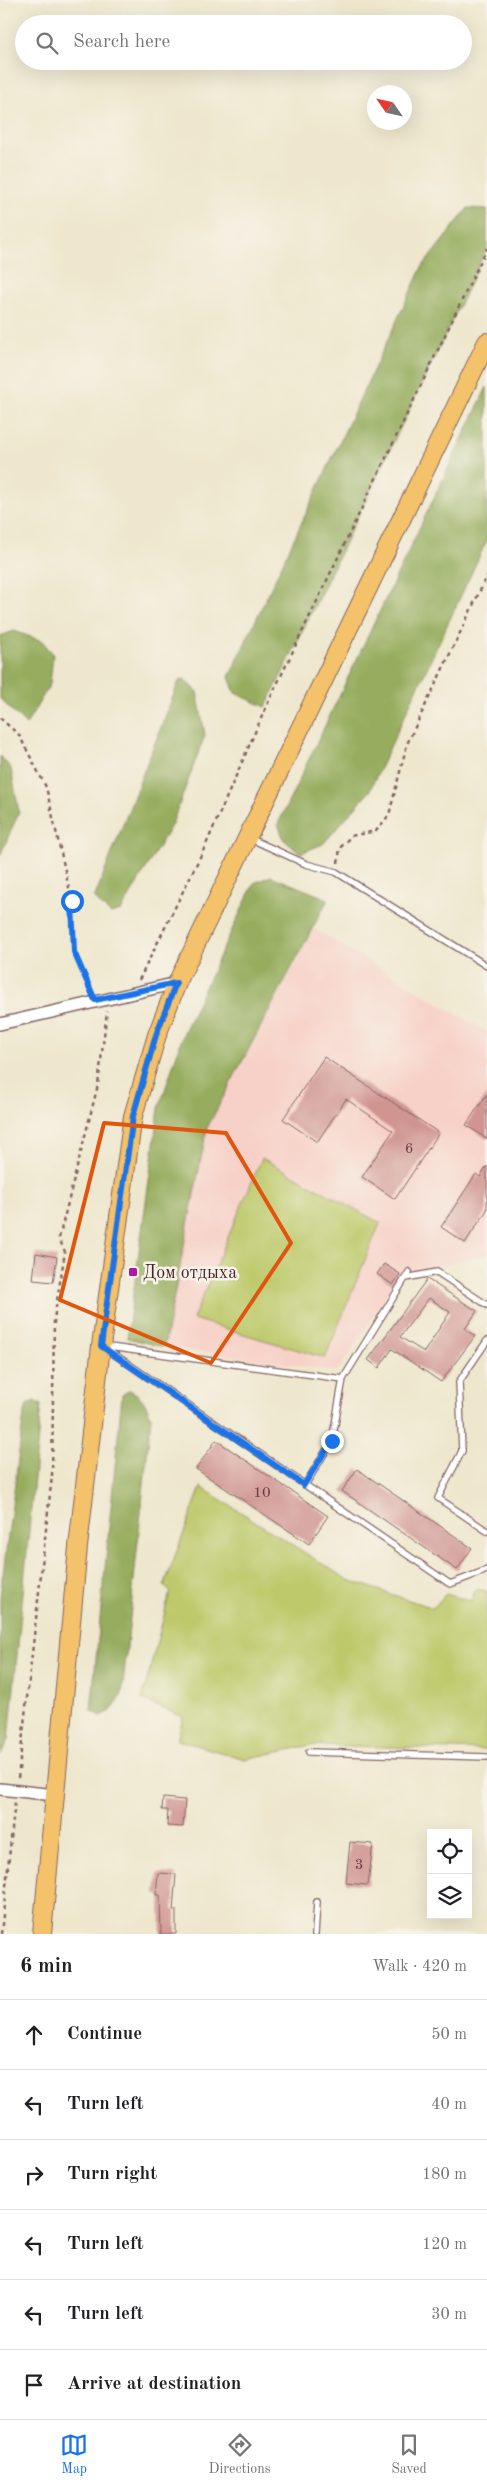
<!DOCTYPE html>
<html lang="en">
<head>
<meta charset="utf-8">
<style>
  :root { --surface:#fff; --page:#f6f6f6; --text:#202124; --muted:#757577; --line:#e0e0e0; --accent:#1a73e8 }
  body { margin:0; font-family:"Old Standard TT",serif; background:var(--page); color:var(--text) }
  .controls { position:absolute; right:15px; bottom:15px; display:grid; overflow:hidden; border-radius:0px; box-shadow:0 5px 20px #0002 }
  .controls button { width:45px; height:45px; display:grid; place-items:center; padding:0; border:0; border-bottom:1px solid var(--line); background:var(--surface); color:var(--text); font:25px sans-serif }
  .compass { position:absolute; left:367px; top:85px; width:45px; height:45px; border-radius:50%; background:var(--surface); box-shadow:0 5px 20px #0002; rotate:304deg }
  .stop { position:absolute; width:15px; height:15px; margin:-11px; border:4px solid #1a73e8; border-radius:50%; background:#fff }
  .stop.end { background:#1a73e8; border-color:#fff; box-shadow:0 1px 5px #0008 }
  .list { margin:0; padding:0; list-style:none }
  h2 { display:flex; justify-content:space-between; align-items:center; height:65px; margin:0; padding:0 20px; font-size:21px }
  h2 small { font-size:16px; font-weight:400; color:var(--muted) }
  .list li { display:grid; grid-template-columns:32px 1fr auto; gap:15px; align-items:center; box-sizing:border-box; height:70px; padding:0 20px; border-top:1px solid var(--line) }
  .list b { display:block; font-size:19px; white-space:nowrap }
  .list em { font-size:16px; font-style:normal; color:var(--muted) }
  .icon { flex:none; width:28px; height:28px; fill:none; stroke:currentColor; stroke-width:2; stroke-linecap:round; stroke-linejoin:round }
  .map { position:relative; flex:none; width:487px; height:1934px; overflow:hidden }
  .search { position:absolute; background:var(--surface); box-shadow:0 5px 20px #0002; left:15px; right:15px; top:15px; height:55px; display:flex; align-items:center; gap:12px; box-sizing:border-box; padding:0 18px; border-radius:28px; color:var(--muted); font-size:19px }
  .sheet { height:485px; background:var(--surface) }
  nav { display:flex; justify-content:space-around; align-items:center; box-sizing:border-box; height:70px; border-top:1px solid var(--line); background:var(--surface); font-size:14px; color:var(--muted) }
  nav a { display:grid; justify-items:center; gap:2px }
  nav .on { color:var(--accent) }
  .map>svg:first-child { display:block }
  .built { fill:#f7d1c7 }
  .green { fill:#bdc96b; stroke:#84744b }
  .forest { fill:#96ad5f; stroke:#706645 }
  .building { fill:#d09491; fill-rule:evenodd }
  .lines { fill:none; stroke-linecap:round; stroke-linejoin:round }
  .lane-casing { stroke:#836564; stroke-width:8 }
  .street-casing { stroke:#836564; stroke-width:14 }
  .primary-casing { stroke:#836564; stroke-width:20 }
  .path { stroke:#836564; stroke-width:2.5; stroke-dasharray:4 4; stroke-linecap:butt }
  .lane { stroke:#fff; stroke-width:5.5 }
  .street { stroke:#fff; stroke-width:11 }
  .primary { stroke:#f3c26a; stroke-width:18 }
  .route { stroke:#1a73e8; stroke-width:6 }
  .marked { fill:none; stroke:#e0560e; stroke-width:4; stroke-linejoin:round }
  .poi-dot { fill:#b5179e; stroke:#f7f3e8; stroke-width:2 }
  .labels { text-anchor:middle; stroke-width:5; stroke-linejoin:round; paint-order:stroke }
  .number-label { font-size:15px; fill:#6c3c44 }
  .poi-label { font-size:18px; fill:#4a1f2b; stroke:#f7f3e8; text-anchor:start }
</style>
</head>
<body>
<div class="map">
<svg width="487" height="1934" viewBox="0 0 487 1934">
  <rect width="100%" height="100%" fill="#f7f3e8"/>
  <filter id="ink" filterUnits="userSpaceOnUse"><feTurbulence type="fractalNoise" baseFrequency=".02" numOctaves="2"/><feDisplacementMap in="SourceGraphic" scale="10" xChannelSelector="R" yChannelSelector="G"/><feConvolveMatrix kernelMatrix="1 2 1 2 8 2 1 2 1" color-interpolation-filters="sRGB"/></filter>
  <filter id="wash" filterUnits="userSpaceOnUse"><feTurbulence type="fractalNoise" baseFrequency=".0096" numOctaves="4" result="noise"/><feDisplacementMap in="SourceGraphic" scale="20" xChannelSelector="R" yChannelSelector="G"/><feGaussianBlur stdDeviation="1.12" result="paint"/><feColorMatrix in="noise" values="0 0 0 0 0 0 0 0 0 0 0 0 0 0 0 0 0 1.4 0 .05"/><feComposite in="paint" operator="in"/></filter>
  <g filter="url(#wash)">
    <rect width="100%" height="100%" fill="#eee7cd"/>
    <path class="built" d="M 314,929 L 487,1032 L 487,1254 L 413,1273 L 404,1269 L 338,1371 L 164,1347 L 207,1128 Z"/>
    <path class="green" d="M 262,1158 L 380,1223 L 325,1358 L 193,1319 Z
      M 201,1487 L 348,1580 L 433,1608 L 446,1594 L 471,1601 L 476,1589 L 487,1591 L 487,1750 L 312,1745 L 245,1759 L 177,1740 L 183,1717 L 142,1700 L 170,1592 L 164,1586 Z"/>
    <path class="forest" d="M 468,208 L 487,209 L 487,248 L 266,707 L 235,693 L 229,677 L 422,267 Z
      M 487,387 L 487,540 L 369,792 L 323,844 L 301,853 L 284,840 L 278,824 Z
      M 14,631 L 42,641 L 53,654 L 50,684 L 26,725 L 0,699 L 0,636 Z
      M 185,680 L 197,691 L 205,735 L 172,824 L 121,911 L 111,914 L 94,899 L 179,681 Z
      M 0,756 L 11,768 L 19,812 L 0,856 Z
      M 271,876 L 328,899 L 207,1128 L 164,1347 L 127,1338 L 159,1108 L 184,1032 L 254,883 Z
      M 129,1390 C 142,1395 146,1404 151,1417 L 122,1694 L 111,1711 L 101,1716 L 91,1710 L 122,1395 Z
      M 34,1401 L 41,1405 L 9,1739 L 0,1757 L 0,1597 L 24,1414 L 28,1404 Z"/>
    <g id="blocks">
      <path class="building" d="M 324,1057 L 439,1133 L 395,1199 L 362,1177 L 393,1131 L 346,1099 L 317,1142 L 283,1119 Z
        M 487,1094 L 487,1139 L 466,1125 Z
        M 487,1166 L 487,1210 L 465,1243 L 441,1227 L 476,1174 L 480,1177 Z
        M 36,1253 L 57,1257 L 53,1282 L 33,1280 Z
        M 384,1264 L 400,1274 L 393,1285 L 377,1274 Z
        M 427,1279 L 477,1311 L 465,1329 L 475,1336 L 441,1382 L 392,1349 L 379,1368 L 368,1360 ZM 429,1298 L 450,1312 L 424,1352 L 400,1337 Z
        M 216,1440 L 328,1516 L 309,1544 L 196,1469 Z
        M 357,1469 L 472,1548 L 457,1570 L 342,1491 Z
        M 163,1798 L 185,1800 L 183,1827 L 167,1826 L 168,1810 L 162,1810 Z
        M 350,1842 L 373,1844 L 368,1885 L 346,1883 Z
        M 158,1873 L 176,1874 L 173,1910 L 176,1910 L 176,1934 L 161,1934 L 160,1895 L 156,1895 Z"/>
    </g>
  </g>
  <g filter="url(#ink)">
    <use href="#blocks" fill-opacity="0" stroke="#836564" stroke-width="1"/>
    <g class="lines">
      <g class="lane-casing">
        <path id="lane" d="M 249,838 L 306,864 L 336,872 L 487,966
          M 406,1278 L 437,1272 L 487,1305
          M 487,1341 L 459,1382 L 462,1451 L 438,1498 L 487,1531
          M 102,1346 L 343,1379 L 332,1441 L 305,1485
          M 105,1348 L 450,1584 L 487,1570
          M 343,1379 L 409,1272
          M 309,1752 L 487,1757
          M 315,1934 L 317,1902"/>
      </g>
      <g class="street-casing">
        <path id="street" d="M 0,1024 L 177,983
          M 0,1789 L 55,1795"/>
      </g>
      <g class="primary-casing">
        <path id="primary" d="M 42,1934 L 78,1547 L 101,1346 L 133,1116 L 157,1035 L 177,983 L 487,342"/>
      </g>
      <path class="path" d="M 0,718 L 19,735 L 46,787 L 72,901 L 74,952 L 91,990
        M 338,863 L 340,848 L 351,836 L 376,831 L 389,815 L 407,744 L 487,576
        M 139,980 L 205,847 L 266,707 L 487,248
        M 18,1778 L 52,1476 L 54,1319 L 65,1252 L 59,1238 L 98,1085 L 107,1011
        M 1,1934 L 15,1801"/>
      <use href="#lane" class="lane"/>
      <use href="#street" class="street"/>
      <use href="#primary" class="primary"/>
    </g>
  </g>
  <g class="lines" filter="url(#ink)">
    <path class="route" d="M 72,901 L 74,952 L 95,1000 L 176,983 L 156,1035 L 133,1116 L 101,1346 L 304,1485 L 332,1441"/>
  </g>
  <path class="marked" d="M 104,1123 L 226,1133 L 291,1243 L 211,1363 L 60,1300 Z"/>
  <rect class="poi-dot" x="128" y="1267" width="10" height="10" rx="2.5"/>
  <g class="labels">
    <g class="number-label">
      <text x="409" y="1153">6</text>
      <text x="262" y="1497">10</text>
      <text x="359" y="1869">3</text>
    </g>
    <g class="poi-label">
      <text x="143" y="1278">Дом отдыха</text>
    </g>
  </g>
</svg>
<div class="controls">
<button><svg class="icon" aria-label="locate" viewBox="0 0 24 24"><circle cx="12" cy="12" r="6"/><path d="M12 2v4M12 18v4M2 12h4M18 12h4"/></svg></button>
<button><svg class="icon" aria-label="layers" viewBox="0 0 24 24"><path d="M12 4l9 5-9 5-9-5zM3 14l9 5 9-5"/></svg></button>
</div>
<svg class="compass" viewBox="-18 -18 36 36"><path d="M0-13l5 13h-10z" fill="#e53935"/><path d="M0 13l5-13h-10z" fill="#757577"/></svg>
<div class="stop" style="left:72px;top:901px"></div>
<div class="stop end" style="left:332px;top:1441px"></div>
<div class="search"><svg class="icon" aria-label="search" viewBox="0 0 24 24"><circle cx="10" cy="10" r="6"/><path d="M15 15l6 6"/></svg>Search here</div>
</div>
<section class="sheet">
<h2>6 min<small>Walk · 420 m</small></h2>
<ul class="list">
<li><svg class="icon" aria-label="ahead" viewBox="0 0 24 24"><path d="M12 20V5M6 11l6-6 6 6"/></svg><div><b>Continue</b></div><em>50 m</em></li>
<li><svg class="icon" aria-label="left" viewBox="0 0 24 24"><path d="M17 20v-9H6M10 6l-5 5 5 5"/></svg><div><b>Turn left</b></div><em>40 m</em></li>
<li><svg class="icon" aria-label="right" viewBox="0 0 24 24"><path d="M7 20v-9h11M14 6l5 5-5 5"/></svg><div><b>Turn right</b></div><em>180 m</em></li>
<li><svg class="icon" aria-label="left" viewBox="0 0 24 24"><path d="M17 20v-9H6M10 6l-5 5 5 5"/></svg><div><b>Turn left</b></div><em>120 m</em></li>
<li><svg class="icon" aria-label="left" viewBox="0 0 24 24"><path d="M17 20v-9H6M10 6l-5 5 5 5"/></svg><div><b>Turn left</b></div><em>30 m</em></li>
<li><svg class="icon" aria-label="arrive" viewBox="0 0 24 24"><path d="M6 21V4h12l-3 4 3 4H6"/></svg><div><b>Arrive at destination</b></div></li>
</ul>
</section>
<nav>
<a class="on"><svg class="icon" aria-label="map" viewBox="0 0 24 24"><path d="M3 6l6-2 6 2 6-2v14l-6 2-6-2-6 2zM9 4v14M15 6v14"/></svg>Map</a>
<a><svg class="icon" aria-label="directions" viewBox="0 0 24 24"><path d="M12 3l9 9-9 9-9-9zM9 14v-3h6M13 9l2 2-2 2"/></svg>Directions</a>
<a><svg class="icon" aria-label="saved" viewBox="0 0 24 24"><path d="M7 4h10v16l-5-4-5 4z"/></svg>Saved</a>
</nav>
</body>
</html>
